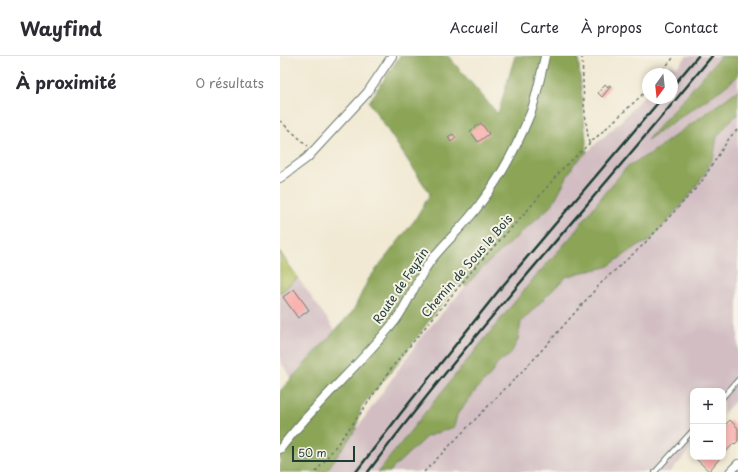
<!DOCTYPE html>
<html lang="fr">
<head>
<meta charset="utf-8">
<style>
  :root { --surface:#fff; --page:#f7f7f7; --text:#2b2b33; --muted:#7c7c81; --line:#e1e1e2 }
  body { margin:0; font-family:"Playpen Sans",sans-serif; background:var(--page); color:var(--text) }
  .controls { position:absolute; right:12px; bottom:12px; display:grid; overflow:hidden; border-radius:8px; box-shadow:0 2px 6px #0003 }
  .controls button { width:36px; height:36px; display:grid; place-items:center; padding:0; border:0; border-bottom:1px solid var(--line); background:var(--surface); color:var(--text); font:20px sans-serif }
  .compass { position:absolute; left:362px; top:12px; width:36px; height:36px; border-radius:50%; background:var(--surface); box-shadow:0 2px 6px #0003; rotate:195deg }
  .scale { position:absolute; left:12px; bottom:10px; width:63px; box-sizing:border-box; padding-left:4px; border:2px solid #1f3d34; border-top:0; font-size:11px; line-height:14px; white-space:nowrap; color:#1f3d34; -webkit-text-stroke:3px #f7f3e8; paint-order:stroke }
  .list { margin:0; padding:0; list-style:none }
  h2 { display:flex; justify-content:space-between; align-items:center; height:52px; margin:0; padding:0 16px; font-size:17px }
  h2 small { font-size:13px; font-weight:400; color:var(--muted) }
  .map { position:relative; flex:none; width:458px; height:416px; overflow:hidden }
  header { display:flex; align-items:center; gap:24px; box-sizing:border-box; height:56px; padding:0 20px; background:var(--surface); border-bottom:1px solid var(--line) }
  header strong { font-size:19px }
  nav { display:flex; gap:22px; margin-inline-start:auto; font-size:14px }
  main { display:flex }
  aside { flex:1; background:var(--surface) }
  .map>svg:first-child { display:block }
  .industrial { fill:#d2bec2 }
  .green { fill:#afbd5f; stroke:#677d4a }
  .forest { fill:#8ba456; stroke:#557045 }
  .building { fill:#faa2a1 }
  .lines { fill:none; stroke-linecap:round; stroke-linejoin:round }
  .service-casing { stroke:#68796c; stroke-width:6 }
  .minor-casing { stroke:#68796c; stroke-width:10 }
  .path { stroke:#68796c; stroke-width:1.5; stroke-dasharray:3 3; stroke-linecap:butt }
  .service { stroke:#fff; stroke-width:4 }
  .minor { stroke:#fff; stroke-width:8 }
  .rail { stroke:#1f3d34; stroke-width:2.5 }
  .labels { text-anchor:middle; stroke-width:4; stroke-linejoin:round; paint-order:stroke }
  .street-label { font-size:12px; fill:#1f3d34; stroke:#f7f3e8 }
</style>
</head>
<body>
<header>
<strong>Wayfind</strong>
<nav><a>Accueil</a><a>Carte</a><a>À propos</a><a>Contact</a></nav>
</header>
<main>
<aside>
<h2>À proximité<small>0 résultats</small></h2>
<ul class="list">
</ul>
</aside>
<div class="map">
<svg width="458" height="416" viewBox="0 0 458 416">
  <rect width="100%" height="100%" fill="#f7f3e8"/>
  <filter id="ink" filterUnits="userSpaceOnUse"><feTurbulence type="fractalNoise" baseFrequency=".025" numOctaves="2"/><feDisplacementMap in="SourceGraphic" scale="8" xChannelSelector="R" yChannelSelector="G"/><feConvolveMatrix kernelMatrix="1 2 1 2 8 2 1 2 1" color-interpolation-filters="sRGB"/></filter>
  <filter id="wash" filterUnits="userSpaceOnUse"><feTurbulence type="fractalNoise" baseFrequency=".012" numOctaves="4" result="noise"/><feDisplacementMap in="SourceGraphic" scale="16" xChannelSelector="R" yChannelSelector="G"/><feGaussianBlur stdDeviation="0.9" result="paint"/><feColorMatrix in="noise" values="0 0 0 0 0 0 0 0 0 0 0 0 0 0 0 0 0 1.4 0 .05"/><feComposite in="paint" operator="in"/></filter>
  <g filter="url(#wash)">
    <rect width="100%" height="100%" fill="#f1e9d3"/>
    <path class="industrial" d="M 407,0 L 458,0 L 458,342 L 443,358 L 443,335 L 413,335 L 413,391 L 390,416 L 46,416 L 142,280 L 201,213 L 272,149 L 294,108 L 341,65 L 368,35 L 368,42 L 392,42 L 392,18 L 383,18 L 391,8 L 397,11 Z
      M 18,222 L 55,274 L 12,322 L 0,305 L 0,237 Z"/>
    <path class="green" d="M 0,196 L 18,222 L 0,237 Z"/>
    <path class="forest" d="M 120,0 L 168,0 L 218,58 L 235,0 L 298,0 L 307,96 L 294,108 L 272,149 L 201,213 L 186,230 L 180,226 L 158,252 L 116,310 L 81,351 L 76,373 L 46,416 L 0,416 L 0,335 L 73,255 L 88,224 L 134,165 L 150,138 L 89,46 Z
      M 441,0 L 458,0 L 458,20 L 442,33 L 367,84 Z
      M 458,34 L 458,58 L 449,66 L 437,81 L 434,99 L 426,116 L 412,136 L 392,160 L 368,186 L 359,189 L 327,211 L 299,217 L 286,221 L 241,266 L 238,284 L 230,299 L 219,306 L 209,321 L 201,328 L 177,359 L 174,371 L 146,381 L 113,412 L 110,416 L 98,416 L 155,344 L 254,222 L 290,182 L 320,143 L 345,113 L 350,109 L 371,97 Z"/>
    <g id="blocks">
      <path class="building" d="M 325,28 L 328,31 L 329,29 L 331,30 L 322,41 L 318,37 Z
        M 201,67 L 209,78 L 198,86 L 190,75 Z
        M 173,78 L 176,82 L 171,86 L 168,81 Z
        M 14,233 L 29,254 L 18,262 L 3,241 Z
        M 450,364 L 458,372 L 458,385 L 455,388 L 454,387 L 443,399 L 443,371 Z
        M 418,401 L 441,401 L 429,415 L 416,403 Z"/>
    </g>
  </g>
  <g filter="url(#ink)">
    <use href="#blocks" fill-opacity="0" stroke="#68796c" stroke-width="1"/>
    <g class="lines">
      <g class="service-casing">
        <path id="service" d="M 443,341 L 458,324
          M 375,416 L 413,374"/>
      </g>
      <g class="minor-casing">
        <path id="minor" d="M 0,122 L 27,102 L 87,37 L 112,0
          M 0,393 C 35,347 79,310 115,265 C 130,245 137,222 152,203 C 167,184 186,168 200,148 C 221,121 238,88 251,56 C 257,38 261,19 265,0
          M 450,416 L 458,408"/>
      </g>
      <path class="path" d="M 302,0 L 304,49 L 309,88
        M 379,18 L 395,0
        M 0,65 L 28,90
        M 36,416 L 80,358 L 113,310 L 196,210 L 246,156 L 283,112 L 361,40 L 368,31
        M 144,416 L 253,304 L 323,225 L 363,189 L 420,128 L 450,81 L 458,73"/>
      <use href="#service" class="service"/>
      <use href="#minor" class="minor"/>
      <path class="rail" d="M 392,31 L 418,0
        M 76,416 L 121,357 L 220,233 L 382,42
        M 88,416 C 196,272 318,139 432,0"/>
    </g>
  </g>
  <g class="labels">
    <g class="street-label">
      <text transform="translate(187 210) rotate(-49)" y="4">Chemin de Sous le Bois</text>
      <text transform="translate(121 230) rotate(-56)" y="4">Route de Feyzin</text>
    </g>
  </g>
</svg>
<div class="controls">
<button>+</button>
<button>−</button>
</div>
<svg class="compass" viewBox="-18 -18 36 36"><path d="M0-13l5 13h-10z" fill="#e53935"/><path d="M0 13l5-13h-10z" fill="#7c7c81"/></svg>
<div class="scale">50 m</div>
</div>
</main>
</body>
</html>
